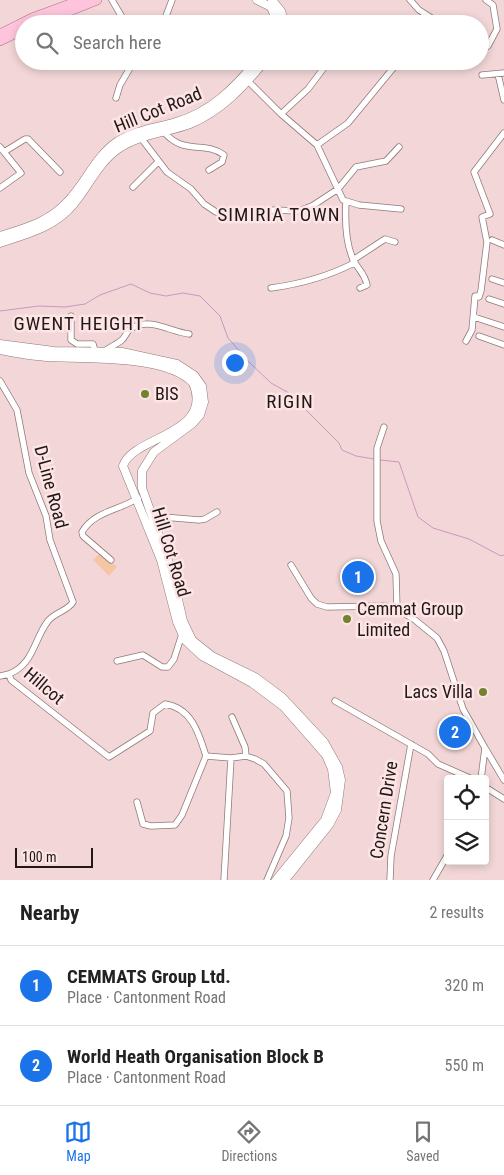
<!DOCTYPE html>
<html lang="en">
<head>
<meta charset="utf-8">
<style>
  :root { --surface:#fff; --page:#f2f2f2; --text:#222; --muted:#767676; --line:#e0e0e0; --accent:#1a73e8 }
  body { margin:0; font-family:"Roboto Condensed",sans-serif; background:var(--page); color:var(--text) }
  .controls { position:absolute; right:15px; bottom:15px; display:grid; overflow:hidden; border-radius:5px; box-shadow:0 2px 8px #0003 }
  .controls button { width:45px; height:45px; display:grid; place-items:center; padding:0; border:0; border-bottom:1px solid var(--line); background:var(--surface); color:var(--text); font:25px sans-serif }
  .scale { position:absolute; left:15px; bottom:12px; width:78px; box-sizing:border-box; padding-left:5px; border:2px solid #211717; border-top:0; font-size:14px; line-height:18px; white-space:nowrap; color:#211717; -webkit-text-stroke:4px #fde5e6; paint-order:stroke }
  .you { position:absolute; left:234px; top:362px; width:18px; height:18px; margin:-12px; border:4px solid #fff; border-radius:50%; background:#1a73e8; box-shadow:0 0 0 8px #1a73e833 }
  .badge { display:grid; place-items:center; width:32px; height:32px; border-radius:50%; background:var(--accent); color:#fff; font-size:16px; font-weight:700 }
  .pin { position:absolute; translate:-50% -50%; border:2px solid #fff; box-shadow:0 1px 5px #0006 }
  .list { margin:0; padding:0; list-style:none }
  h2 { display:flex; justify-content:space-between; align-items:center; height:65px; margin:0; padding:0 20px; font-size:21px }
  h2 small { font-size:16px; font-weight:400; color:var(--muted) }
  .list li { display:grid; grid-template-columns:32px 1fr auto; gap:15px; align-items:center; box-sizing:border-box; height:80px; padding:0 20px; border-top:1px solid var(--line) }
  .list b { display:block; font-size:19px; white-space:nowrap }
  .list p { margin:0; font-size:16px; white-space:nowrap; color:var(--muted) }
  .list em { font-size:16px; font-style:normal; color:var(--muted) }
  .icon { flex:none; width:28px; height:28px; fill:none; stroke:currentColor; stroke-width:2; stroke-linecap:round; stroke-linejoin:round }
  .map { position:relative; flex:none; width:504px; height:880px; overflow:hidden }
  .search { position:absolute; background:var(--surface); box-shadow:0 2px 8px #0003; left:15px; right:15px; top:15px; height:55px; display:flex; align-items:center; gap:12px; box-sizing:border-box; padding:0 18px; border-radius:28px; color:var(--muted); font-size:19px }
  .sheet { height:225px; background:var(--surface) }
  nav { display:flex; justify-content:space-around; align-items:center; box-sizing:border-box; height:70px; border-top:1px solid var(--line); background:var(--surface); font-size:14px; color:var(--muted) }
  nav a { display:grid; justify-items:center; gap:2px }
  nav .on { color:var(--accent) }
  .map>svg:first-child { display:block }
  .park { fill:#f5c6a5 }
  .lines { fill:none; stroke-linecap:round; stroke-linejoin:round }
  .stream { stroke:#cb97c1; stroke-width:1 }
  .minor-casing { stroke:#917879; stroke-width:7 }
  .secondary-casing { stroke:#917879; stroke-width:9 }
  .primary-casing { stroke:#b06e87; stroke-width:10 }
  .minor { stroke:#fff; stroke-width:5.5 }
  .secondary { stroke:#fff; stroke-width:8 }
  .primary { stroke:#fec4dc; stroke-width:9 }
  .poi-dot { fill:#748230; stroke:#fde5e6; stroke-width:2 }
  .labels { text-anchor:middle; stroke-width:5; stroke-linejoin:round; paint-order:stroke }
  .street-label { font-size:18px; fill:#211717; stroke:#fde5e6 }
  .poi-label { font-size:18px; fill:#211717; stroke:#fde5e6; text-anchor:start }
  .neighbourhood-label { font-size:19px; letter-spacing:1px; fill:#211717; stroke:#fde5e6 }
</style>
</head>
<body>
<div class="map">
<svg width="504" height="880" viewBox="0 0 504 880">
  <rect width="100%" height="100%" fill="#f3d7d8"/>
  <path class="park" d="M 101,552 L 117,567 L 109,576 L 93,560 Z"/>
  <g class="lines">
    <path class="stream" d="M 0,311 L 39,306 L 65,307 L 85,304 L 100,295 L 131,284 L 150,293 L 166,296 L 183,293 L 200,296 L 220,316 L 228,338 L 248,361 L 271,383 L 289,393 L 339,443 L 342,450 L 356,456 L 374,459
      M 380,460 L 399,462 L 418,517 L 433,528 L 469,539 L 501,556 L 504,555"/>
    <g class="minor-casing">
      <path id="minor" d="M 112,0 L 126,24
        M 410,0 L 419,10 L 441,24
        M 113,24 L 121,17
        M 163,24 L 172,0
        M 480,41 L 488,46 L 497,29 L 493,5 L 486,0
        M 498,74 L 504,100
        M 482,75 L 504,73
        M 248,81 L 281,114 L 317,145 L 343,200 L 346,201 C 345,220 345,244 354,261 C 359,271 364,272 367,285 L 360,288
        M 116,98 L 120,85 L 134,61
        M 281,114 L 308,89 L 329,61
        M 164,132 C 184,156 204,140 224,155 L 222,162 L 209,170
        M 141,138 L 167,172 L 191,189 L 204,204 L 216,212 L 231,217 L 274,210 L 298,211 L 312,206 L 338,189 L 356,167 L 386,161 L 399,147
        M 317,145 L 348,123 L 399,61
        M 0,147 L 4,152 L 25,139 L 28,139 L 60,172
        M 133,187 L 158,162
        M 0,188 L 21,173 L 4,152
        M 346,201 L 359,205 L 401,209
        M 492,240 L 504,245
        M 353,260 L 385,239 L 395,242
        M 492,279 L 504,283
        M 271,288 C 301,284 327,277 354,263
        M 489,299 L 504,304
        M 71,316 L 71,340 L 77,344 L 93,344 L 95,351
        M 474,317 L 504,327
        M 479,336 L 504,345
        M 466,341 L 472,330 L 475,296 L 479,297 L 481,291 L 487,242 L 482,217 L 490,214 L 474,172 L 504,133
        M 105,351 C 110,347 117,344 122,340 C 126,336 127,330 132,328 C 150,317 171,332 189,334
        M 0,381 L 17,410 L 29,473 L 46,516 L 50,540 L 73,602 C 68,611 55,612 48,621 C 34,639 34,664 9,674 L 11,680 L 109,757 L 150,731 L 153,713 L 165,704 C 192,708 199,734 206,756
        M 384,427 L 377,448 L 377,521 L 381,541 L 396,574 L 397,609
        M 151,516 L 199,520 L 205,519 L 217,512
        M 111,560 L 83,536 L 82,532 C 94,511 121,510 138,498
        M 291,565 L 311,598 L 317,604 L 327,607 L 385,606 L 397,609 L 415,620 L 437,638 L 444,651 L 463,709 L 485,748 L 481,779
        M 117,661 L 143,655 L 162,667 L 168,667 L 174,659 L 182,634
        M 0,676 L 9,674
        M 335,701 L 428,754 L 438,764 L 472,779
        M 232,717 L 245,747 L 246,756
        M 485,748 L 504,780
        M 206,756 L 231,758 L 246,756 L 255,759 L 264,764 L 287,791 L 289,818 L 286,836 L 267,880
        M 485,787 L 504,799
        M 137,802 L 143,824 L 151,826 L 175,825 L 182,815 L 206,756
        M 224,880 L 231,758
        M 390,880 L 391,856 L 411,744
        M 433,880 L 448,854"/>
    </g>
    <g class="secondary-casing">
      <path id="secondary" d="M 257,0 L 271,7 L 278,24
        M 272,0 L 281,11 L 285,24
        M 0,236 C 25,228 49,222 67,202 C 86,183 95,156 118,141 C 136,130 156,128 176,122 C 211,112 234,88 257,61
        M 0,243 C 27,234 55,227 73,205 C 89,186 98,163 118,149 C 140,134 166,133 190,124 C 222,111 244,86 265,61
        M 0,344 L 54,351 L 122,352 L 177,364 L 194,375 L 202,386 L 204,402 L 200,415 L 192,424 L 154,452 L 142,471 L 142,488 L 171,569 L 183,621 L 192,640 L 212,656 L 255,677 L 282,697 L 324,742 L 338,767 L 341,780 L 337,810 L 329,825 L 285,880
        M 0,350 C 15,353 30,356 46,357 C 82,359 167,354 193,383 C 215,435 132,436 123,466 L 161,560 L 177,622 L 185,640 L 202,656 L 252,683 L 284,707 L 326,755 L 332,769 L 335,793 L 325,820 L 276,880"/>
    </g>
    <g class="primary-casing">
      <path id="primary" d="M 37,24 L 97,0
        M 0,34 L 32,18 L 81,0
        M 0,41 L 24,29"/>
    </g>
    <use href="#minor" class="minor"/>
    <use href="#secondary" class="secondary"/>
    <use href="#primary" class="primary"/>
  </g>
  <g class="poi-dot">
    <circle cx="145" cy="394" r="5"/>
    <circle cx="347" cy="619" r="5"/>
    <circle cx="483" cy="692" r="5"/>
  </g>
  <g class="labels">
    <g class="street-label">
      <text transform="translate(158 110) rotate(-22)" y="6">Hill Cot Road</text>
      <text transform="translate(51 487) rotate(75)" y="6">D-Line Road</text>
      <text transform="translate(171 552) rotate(73)" y="6">Hill Cot Road</text>
      <text transform="translate(44 686) rotate(40)" y="6">Hillcot</text>
      <text transform="translate(384 810) rotate(-81)" y="6">Concern Drive</text>
    </g>
    <g class="poi-label">
      <text x="155" y="400">BIS</text>
      <text x="357" y="615">Cemmat Group<tspan x="357" dy="21">Limited</tspan></text>
      <text x="473" y="698" text-anchor="end">Lacs Villa</text>
    </g>
    <g class="neighbourhood-label">
      <text x="279" y="221">SIMIRIA TOWN</text>
      <text x="79" y="330">GWENT HEIGHT</text>
      <text x="290" y="408">RIGIN</text>
    </g>
  </g>
</svg>
<div class="controls">
<button><svg class="icon" aria-label="locate" viewBox="0 0 24 24"><circle cx="12" cy="12" r="6"/><path d="M12 2v4M12 18v4M2 12h4M18 12h4"/></svg></button>
<button><svg class="icon" aria-label="layers" viewBox="0 0 24 24"><path d="M12 4l9 5-9 5-9-5zM3 14l9 5 9-5"/></svg></button>
</div>
<div class="scale">100 m</div>
<div class="you"></div>
<div class="pin badge" style="left:358px;top:577px">1</div>
<div class="pin badge" style="left:455px;top:732px">2</div>
<div class="search"><svg class="icon" aria-label="search" viewBox="0 0 24 24"><circle cx="10" cy="10" r="6"/><path d="M15 15l6 6"/></svg>Search here</div>
</div>
<section class="sheet">
<h2>Nearby<small>2 results</small></h2>
<ul class="list">
<li><span class="badge">1</span><div><b>CEMMATS Group Ltd.</b><p>Place · Cantonment Road</p></div><em>320 m</em></li>
<li><span class="badge">2</span><div><b>World Heath Organisation Block B</b><p>Place · Cantonment Road</p></div><em>550 m</em></li>
</ul>
</section>
<nav>
<a class="on"><svg class="icon" aria-label="map" viewBox="0 0 24 24"><path d="M3 6l6-2 6 2 6-2v14l-6 2-6-2-6 2zM9 4v14M15 6v14"/></svg>Map</a>
<a><svg class="icon" aria-label="directions" viewBox="0 0 24 24"><path d="M12 3l9 9-9 9-9-9zM9 14v-3h6M13 9l2 2-2 2"/></svg>Directions</a>
<a><svg class="icon" aria-label="saved" viewBox="0 0 24 24"><path d="M7 4h10v16l-5-4-5 4z"/></svg>Saved</a>
</nav>
</body>
</html>
